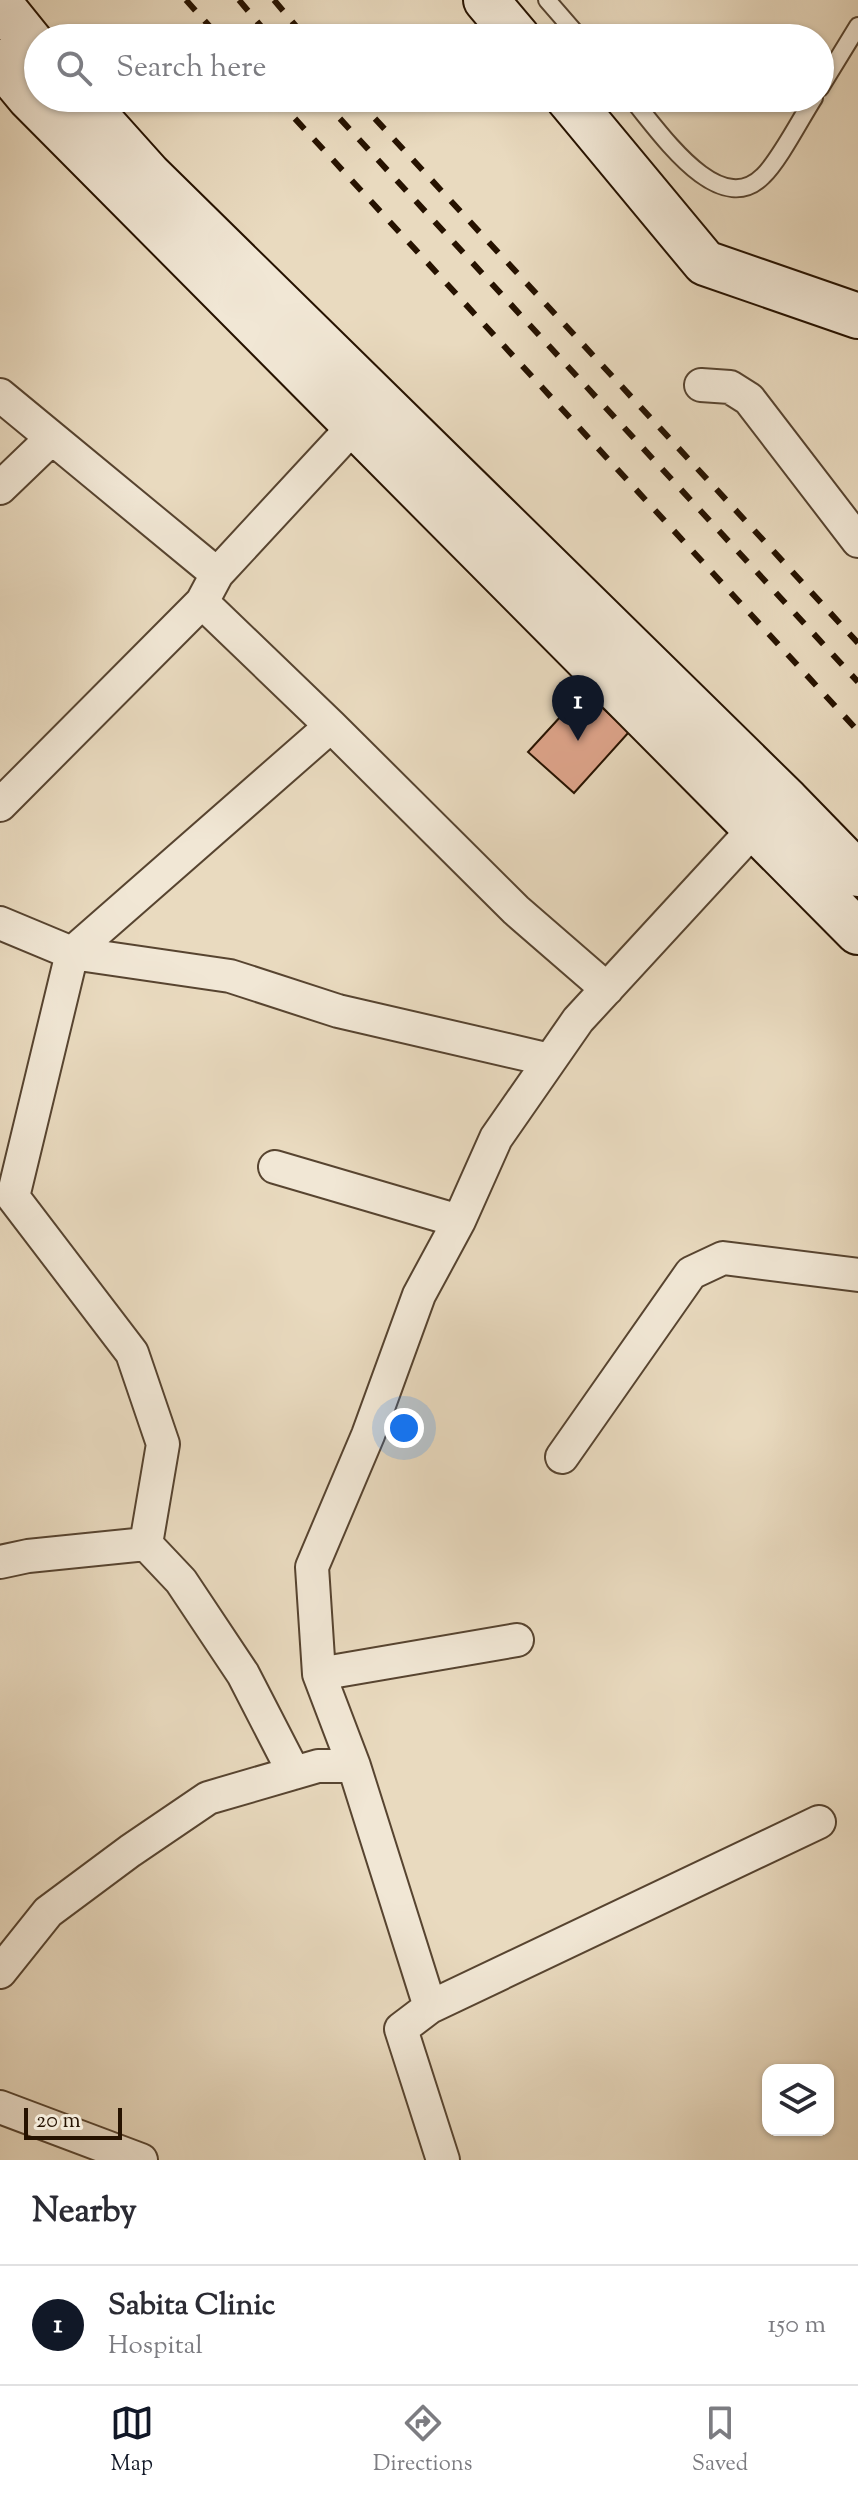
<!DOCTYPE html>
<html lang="en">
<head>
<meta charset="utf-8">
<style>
  :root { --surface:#fff; --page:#f7f7f7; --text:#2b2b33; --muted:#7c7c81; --line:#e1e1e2; --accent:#111827 }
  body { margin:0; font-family:"Sorts Mill Goudy",serif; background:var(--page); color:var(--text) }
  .controls { position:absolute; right:24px; bottom:24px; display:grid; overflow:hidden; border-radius:16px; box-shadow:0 2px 6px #0004 }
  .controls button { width:72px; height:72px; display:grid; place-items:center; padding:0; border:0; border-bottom:2px solid var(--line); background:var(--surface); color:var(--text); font:40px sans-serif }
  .scale { position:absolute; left:24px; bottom:20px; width:98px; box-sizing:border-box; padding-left:8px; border:4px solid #261200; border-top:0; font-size:22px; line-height:28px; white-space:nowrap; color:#261200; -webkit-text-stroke:6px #f1e7d5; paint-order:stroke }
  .you { position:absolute; left:404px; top:1428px; width:28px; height:28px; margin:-20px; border:6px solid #fff; border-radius:50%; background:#1a73e8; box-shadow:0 0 0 12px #1a73e833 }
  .badge { display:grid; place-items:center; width:52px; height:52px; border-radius:50%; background:var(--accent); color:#fff; font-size:26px; font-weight:700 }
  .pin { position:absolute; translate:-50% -66px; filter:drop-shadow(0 2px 4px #0008) }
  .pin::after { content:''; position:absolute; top:42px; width:28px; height:24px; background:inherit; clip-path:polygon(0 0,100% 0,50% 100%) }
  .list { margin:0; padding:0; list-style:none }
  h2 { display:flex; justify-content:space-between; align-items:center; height:104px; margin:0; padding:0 32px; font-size:34px }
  h2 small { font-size:26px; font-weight:400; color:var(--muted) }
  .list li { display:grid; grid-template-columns:52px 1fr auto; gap:24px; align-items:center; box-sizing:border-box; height:120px; padding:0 32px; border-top:2px solid var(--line) }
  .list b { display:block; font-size:30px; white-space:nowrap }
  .list p { margin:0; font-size:26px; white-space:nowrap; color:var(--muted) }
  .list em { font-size:26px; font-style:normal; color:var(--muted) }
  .icon { flex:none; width:44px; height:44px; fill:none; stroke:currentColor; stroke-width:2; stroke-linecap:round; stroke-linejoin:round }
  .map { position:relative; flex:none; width:858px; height:2160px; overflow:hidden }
  .search { position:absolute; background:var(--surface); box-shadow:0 2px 6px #0004; left:24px; right:24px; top:24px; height:88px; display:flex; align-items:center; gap:20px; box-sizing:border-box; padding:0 28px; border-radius:44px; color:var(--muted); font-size:30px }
  .sheet { height:224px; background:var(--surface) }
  nav { display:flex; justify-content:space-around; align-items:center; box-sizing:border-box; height:112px; border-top:2px solid var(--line); background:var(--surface); font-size:22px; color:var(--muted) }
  nav a { display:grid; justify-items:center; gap:4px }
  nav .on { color:var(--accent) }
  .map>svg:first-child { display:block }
  .building { fill:#dfa58c; stroke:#261200; stroke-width:2 }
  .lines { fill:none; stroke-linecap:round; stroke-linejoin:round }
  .lane-casing { stroke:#574430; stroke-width:20 }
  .street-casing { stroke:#574430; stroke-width:36 }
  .secondary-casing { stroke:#261200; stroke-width:48 }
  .lane { stroke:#f1e7d5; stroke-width:16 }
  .street { stroke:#f1e7d5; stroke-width:32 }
  .secondary { stroke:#f1e7d5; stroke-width:44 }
  .rail { stroke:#261200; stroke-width:6; stroke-dasharray:14 14; stroke-linecap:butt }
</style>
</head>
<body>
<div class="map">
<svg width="858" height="2160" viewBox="0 0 858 2160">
  <rect width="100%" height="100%" fill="#e9dabf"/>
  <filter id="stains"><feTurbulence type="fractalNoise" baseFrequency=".0025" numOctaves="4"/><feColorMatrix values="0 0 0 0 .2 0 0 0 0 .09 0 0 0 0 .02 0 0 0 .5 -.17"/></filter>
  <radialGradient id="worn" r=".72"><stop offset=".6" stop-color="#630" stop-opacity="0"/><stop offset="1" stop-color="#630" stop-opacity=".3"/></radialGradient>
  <path class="building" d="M 584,691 L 629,732 L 574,793 L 528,752 Z"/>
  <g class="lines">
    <g class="lane-casing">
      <path id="lane" d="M 547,0 L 580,38
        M 820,88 L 858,26
        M 631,98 C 658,129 718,221 763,176 C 779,161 801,118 814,98"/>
    </g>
    <g class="street-casing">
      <path id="street" d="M 701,385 L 730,387 L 749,399 L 858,541
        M 0,395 L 217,574
        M 0,488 L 52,438
        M 202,602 L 331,726 L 516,910 L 607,989
        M 0,805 L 202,602 L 217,574 L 354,426
        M 0,923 L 72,953 L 230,976 L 338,1011 L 550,1060
        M 275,1167 L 459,1221
        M 562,1457 L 691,1273 L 723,1258 L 858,1275
        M 0,1562 L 28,1556 L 146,1544
        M 319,1674 L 312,1567 L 368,1435 L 419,1295 L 459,1221 L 496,1138 L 578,1020 L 754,829
        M 354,1766 L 319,1674 L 517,1640
        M 294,1773 L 243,1674 L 181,1581 L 146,1544 L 163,1444 L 132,1353 L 13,1197 L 72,953 L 331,726
        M 0,1972 L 48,1912 L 130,1851 L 208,1798 L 318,1766 L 354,1766 L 430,2007
        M 0,2107 L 141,2160
        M 443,2160 L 401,2029 L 430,2007 L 819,1822"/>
    </g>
    <g class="secondary-casing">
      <path id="secondary" d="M 486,0 L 518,38
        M 0,4 L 38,51
        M 0,62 L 29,97 L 858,932
        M 80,98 L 149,175 L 787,801 L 858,874
        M 568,98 L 705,263 L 858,316"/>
    </g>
    <use href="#lane" class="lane"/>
    <use href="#street" class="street"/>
    <use href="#secondary" class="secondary"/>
    <path class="rail" d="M 186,0 L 220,38
      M 239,0 L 271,38
      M 274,0 L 306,38
      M 276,98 L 858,731
      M 321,98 L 858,682
      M 356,98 L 858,643"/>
  </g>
  <rect width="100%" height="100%" filter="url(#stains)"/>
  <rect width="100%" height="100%" fill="url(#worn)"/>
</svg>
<div class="controls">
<button><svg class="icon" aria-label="layers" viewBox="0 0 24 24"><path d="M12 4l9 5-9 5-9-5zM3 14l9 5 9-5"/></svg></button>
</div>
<div class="scale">20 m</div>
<div class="you"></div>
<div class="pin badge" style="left:578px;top:741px">1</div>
<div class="search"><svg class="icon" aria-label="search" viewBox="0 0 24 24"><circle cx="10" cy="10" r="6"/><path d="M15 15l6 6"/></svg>Search here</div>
</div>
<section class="sheet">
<h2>Nearby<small></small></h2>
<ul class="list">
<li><span class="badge">1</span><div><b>Sabita Clinic</b><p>Hospital</p></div><em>150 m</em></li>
</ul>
</section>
<nav>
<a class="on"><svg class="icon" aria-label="map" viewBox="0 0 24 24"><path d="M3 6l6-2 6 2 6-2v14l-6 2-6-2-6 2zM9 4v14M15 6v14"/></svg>Map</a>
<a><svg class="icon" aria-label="directions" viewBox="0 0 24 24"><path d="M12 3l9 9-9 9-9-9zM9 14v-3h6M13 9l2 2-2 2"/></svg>Directions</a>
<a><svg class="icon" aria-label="saved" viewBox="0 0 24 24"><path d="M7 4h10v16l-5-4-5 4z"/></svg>Saved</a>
</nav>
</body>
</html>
